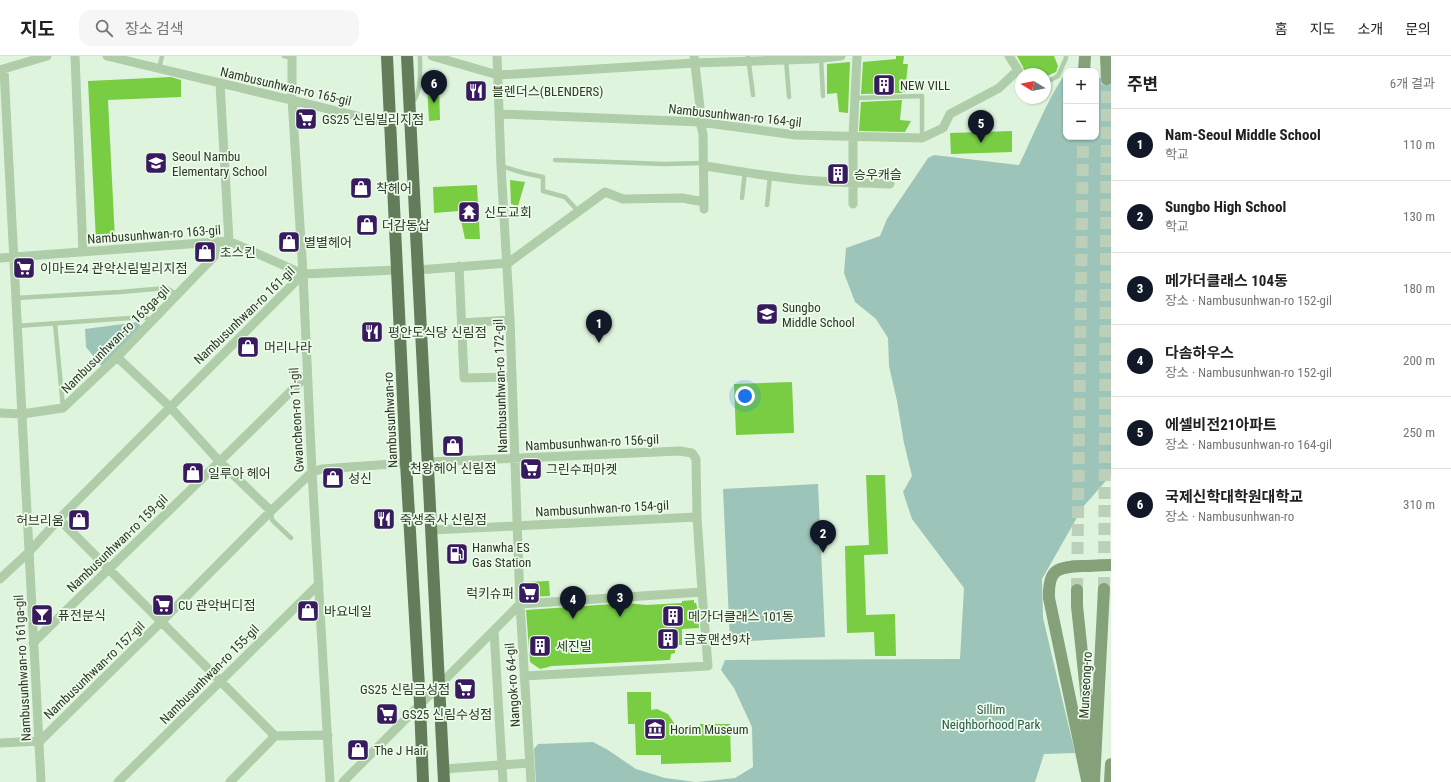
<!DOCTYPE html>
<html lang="ko">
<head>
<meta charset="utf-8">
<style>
  :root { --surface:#fff; --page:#f6f6f6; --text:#202124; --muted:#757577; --line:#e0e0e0; --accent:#111827 }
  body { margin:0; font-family:"Roboto Condensed","Noto Sans KR",sans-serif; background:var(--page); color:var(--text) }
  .controls { position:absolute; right:12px; top:12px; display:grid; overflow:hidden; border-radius:8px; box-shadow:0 1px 3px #0004 }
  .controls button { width:36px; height:36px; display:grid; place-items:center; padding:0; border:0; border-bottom:1px solid var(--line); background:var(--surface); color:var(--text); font:20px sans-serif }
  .compass { position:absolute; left:1015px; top:12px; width:36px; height:36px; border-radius:50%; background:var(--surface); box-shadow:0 1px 3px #0004; rotate:280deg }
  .you { position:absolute; left:745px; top:340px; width:14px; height:14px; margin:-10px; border:3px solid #fff; border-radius:50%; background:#1a73e8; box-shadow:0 0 0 6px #1a73e833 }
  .badge { display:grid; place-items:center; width:26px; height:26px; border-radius:50%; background:var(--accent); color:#fff; font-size:13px; font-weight:700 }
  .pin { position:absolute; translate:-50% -33px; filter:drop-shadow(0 1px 2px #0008) }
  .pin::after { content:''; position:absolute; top:21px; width:14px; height:12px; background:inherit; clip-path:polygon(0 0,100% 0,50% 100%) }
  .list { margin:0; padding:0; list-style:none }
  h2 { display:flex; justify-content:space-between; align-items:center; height:52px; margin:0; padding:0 16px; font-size:17px }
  h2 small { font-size:13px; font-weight:400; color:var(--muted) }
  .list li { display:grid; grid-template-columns:26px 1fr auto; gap:12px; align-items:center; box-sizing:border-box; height:72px; padding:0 16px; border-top:1px solid var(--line) }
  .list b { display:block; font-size:15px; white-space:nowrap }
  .list p { margin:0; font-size:13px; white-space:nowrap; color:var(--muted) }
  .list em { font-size:13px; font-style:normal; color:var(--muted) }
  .icon { flex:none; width:22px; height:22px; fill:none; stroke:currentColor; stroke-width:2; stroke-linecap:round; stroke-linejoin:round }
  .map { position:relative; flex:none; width:1111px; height:726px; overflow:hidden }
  header { display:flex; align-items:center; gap:24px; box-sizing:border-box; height:56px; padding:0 20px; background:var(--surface); border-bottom:1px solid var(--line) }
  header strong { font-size:19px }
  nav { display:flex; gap:22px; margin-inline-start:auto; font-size:14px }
  .search { width:280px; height:36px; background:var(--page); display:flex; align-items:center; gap:10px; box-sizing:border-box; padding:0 14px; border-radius:12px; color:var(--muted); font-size:15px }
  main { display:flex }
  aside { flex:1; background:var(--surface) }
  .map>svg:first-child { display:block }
  .green { fill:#9cc4b8 }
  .building { fill:#78cd42 }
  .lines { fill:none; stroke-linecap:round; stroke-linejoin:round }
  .secondary-tunnel { stroke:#bccfb9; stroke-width:12; stroke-dasharray:12 6; stroke-linecap:butt }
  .lane { stroke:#aecda8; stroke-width:4.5 }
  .street { stroke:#aecda8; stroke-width:9 }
  .secondary { stroke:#84a179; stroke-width:12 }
  .primary { stroke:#637c59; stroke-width:12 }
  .labels { text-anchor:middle; stroke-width:3.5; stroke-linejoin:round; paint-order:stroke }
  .poi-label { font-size:13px; fill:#2e3929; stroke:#ecfbea; text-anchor:start }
  .street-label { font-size:13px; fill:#2e3929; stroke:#ecfbea }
  .park-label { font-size:13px; fill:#2b594d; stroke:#ecfbea }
</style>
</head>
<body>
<header>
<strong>지도</strong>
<div class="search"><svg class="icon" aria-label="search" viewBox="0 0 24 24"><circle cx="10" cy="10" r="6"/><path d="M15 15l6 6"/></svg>장소 검색</div>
<nav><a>홈</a><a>지도</a><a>소개</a><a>문의</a></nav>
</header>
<main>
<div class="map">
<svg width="1111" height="726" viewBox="0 0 1111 726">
  <rect width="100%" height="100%" fill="#dff4dd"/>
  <path class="green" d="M 1064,19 L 1066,19 L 1066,81 L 1096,81 L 1096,22 L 1111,23 L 1111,419 L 1083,451 L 1042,523 L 1043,562 L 1075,697 L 1044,698 L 1035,726 L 697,726 L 735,722 L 753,711 L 752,671 L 734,632 L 721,614 L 725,604 L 960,603 L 964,532 L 912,463 L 903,436 L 912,420 L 904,387 L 897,345 L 889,310 L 888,282 L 876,263 L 855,246 L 844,217 L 846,192 L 880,180 L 887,163 L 928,102 L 934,99 L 1019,109 C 1034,78 1046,47 1064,19 Z
    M 138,266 L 141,271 L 103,312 L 86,291 L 85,273 Z
    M 818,428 L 825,581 L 730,586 L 723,433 Z
    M 593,686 L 608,694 L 636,713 L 665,722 L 696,726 L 536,726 L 534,693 L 538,688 Z"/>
  <path class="building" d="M 896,0 L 904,0 L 903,8 L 908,8 L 905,36 L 903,35 L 902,37 L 861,38 L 863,6 L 896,3 Z
    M 1017,0 L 1054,0 L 1058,10 L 1056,16 L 1045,21 L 1045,18 L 1025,18 L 1023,11 Z
    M 850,6 L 848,57 L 839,56 L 837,37 L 827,38 L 827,8 Z
    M 171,21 L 181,24 L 181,41 L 108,44 L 115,184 L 96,185 L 88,25 Z
    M 427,29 L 439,29 L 440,64 L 429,65 Z
    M 902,44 L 900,64 L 911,65 L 905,76 L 859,75 L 861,46 Z
    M 1012,75 L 1012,96 L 951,98 L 950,77 Z
    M 832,108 L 845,110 L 844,121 L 832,120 Z
    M 510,124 L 525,126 L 518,150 L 511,148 Z
    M 477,129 L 480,183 L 465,183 L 459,155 L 434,157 L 433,131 Z
    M 792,326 L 794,377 L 736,379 L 734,328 Z
    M 866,419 L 885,419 L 888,498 L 864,499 L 866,559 L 895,558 L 896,600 L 875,600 L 874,576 L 847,577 L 845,490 L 869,489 Z
    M 549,525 L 550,540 L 531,541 L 526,539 L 525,526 Z
    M 694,544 L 694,547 L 696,547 L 697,551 L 699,572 L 682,573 L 682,589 L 675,589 L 675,597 L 671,598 L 670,604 L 552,610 L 540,613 L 530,606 L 526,554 L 627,547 L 646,549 L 682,547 L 682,545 Z
    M 627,636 L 651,636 L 651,654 L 657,653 L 668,658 L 674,667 L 676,676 L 700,675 L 700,668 L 730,668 L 731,706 L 661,708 L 661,699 L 636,699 L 635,668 L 628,668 Z"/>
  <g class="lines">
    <path class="secondary-tunnel" d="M 1104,533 L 1107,23
      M 1077,534 L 1083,81"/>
    <path class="lane" d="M 284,0 L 292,2
      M 748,0 L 753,39
      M 821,2 L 823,40
      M 786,3 L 789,41
      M 159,13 L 162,0
      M 1045,27 L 1058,20 L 1066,2 L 1066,0
      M 855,42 L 922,40 L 922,82
      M 412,47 C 422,36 420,15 420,0
      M 555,104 L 664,108 L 704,107
      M 501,110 L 524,117 L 543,121 L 543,135 L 565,141 L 578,155
      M 742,142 L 745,115
      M 767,149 L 770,120
      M 16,242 L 120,236 L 166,232 L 173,236 L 177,240
      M 55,268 L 63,351
      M 17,270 L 144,261 L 152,265
      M 271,455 L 272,464 L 291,482"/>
    <path class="street" d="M 75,0 L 83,196
      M 107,0 C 201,23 295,44 389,68
      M 292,0 L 292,43 L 303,218 L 312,416 L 330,726
      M 432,0 L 498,19 L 694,7 L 814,3 L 841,0
      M 497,0 L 501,110 L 510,264 L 520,548 L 531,726
      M 694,0 L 701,60 L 700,66 L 703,78 L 704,153
      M 4,13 L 41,726
      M 0,14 L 47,0
      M 499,58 L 700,66 L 795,79 L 922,82 L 943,72 L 950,58 L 999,32 L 1018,14 L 1009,0
      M 704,110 C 726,113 748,117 771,120 C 810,126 851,127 890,128
      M 853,148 L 853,81 L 857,0
      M 0,202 L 229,185 L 303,218
      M 459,210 L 464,322 L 512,321
      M 418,214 L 508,207 L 605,136 L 623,143 L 682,142 L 704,146
      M 462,267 L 510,264
      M 117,301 L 170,351 L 220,406 L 271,455
      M 0,357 L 22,358 L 63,352 L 117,301 L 229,185 L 220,28
      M 427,406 L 680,395 L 692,397 L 696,403 L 697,461
      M 59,463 L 275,680
      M 431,474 L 697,461 L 702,536
      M 0,523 L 29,496 L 59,463 L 303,218 L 397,214
      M 494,575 L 503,726
      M 33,587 C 124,497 217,410 307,319
      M 0,687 L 40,685 L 161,566 L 271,455 L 312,416 L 322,413 L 406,407
      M 443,713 L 530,707
      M 118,726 L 319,528
      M 230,726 L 275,680 L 328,679
      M 343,726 L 520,548 L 702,536 L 708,610 L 524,620"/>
    <path class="secondary" d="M 1106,0 L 1107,23
      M 1084,15 L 1085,0
      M 1077,534 L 1077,550 L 1087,645 L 1087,698
      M 1087,724 L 1049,542 C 1048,513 1057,511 1083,510 C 1092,510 1102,509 1111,509
      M 1094,726 L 1104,533
      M 1110,726 L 1111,708"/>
    <path class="primary" d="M 387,0 L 406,407 L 420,648 L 423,726
      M 407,0 L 444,726"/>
  </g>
  <defs>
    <g id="building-square" transform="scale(1.15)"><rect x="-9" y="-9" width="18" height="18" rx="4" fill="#381b5e" stroke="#ecfbea"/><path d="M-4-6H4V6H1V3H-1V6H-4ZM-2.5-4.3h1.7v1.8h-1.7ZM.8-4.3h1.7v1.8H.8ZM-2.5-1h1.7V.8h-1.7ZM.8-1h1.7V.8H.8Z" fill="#fff"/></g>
    <g id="restaurant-square" transform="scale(1.15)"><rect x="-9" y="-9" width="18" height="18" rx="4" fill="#381b5e" stroke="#ecfbea"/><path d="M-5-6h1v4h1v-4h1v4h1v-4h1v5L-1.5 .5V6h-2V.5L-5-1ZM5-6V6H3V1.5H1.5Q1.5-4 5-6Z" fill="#fff"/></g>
    <g id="supermarket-square" transform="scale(1.15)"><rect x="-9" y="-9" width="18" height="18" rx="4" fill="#381b5e" stroke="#ecfbea"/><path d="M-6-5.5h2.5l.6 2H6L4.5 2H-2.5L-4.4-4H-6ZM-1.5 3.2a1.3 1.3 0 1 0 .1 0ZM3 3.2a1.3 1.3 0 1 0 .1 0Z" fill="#fff"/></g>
    <g id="school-square" transform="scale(1.15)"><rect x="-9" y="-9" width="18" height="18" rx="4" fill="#381b5e" stroke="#ecfbea"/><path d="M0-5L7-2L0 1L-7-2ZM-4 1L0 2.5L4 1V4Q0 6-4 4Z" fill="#fff"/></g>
    <g id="shop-square" transform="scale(1.15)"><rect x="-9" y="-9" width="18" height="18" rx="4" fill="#381b5e" stroke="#ecfbea"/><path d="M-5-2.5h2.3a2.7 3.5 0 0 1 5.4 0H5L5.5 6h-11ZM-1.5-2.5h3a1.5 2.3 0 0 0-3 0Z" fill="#fff"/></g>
    <g id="temple-square" transform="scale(1.15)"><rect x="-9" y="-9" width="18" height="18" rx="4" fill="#381b5e" stroke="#ecfbea"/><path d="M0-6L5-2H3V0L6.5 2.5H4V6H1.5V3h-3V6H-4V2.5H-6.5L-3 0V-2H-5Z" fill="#fff"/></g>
    <g id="fuel-square" transform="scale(1.15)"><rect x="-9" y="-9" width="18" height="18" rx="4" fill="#381b5e" stroke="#ecfbea"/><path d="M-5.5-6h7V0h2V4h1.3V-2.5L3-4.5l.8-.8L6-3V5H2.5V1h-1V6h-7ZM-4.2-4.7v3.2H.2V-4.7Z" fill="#fff"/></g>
    <g id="bar-square" transform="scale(1.15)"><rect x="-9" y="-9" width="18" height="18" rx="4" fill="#381b5e" stroke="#ecfbea"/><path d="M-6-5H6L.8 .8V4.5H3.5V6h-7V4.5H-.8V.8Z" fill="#fff"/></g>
    <g id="museum-square" transform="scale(1.15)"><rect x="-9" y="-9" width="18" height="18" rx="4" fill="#381b5e" stroke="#ecfbea"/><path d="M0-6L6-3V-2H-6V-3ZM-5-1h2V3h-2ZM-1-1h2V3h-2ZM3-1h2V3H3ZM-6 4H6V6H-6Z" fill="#fff"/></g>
  </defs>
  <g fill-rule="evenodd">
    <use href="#building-square" x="884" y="29"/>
    <use href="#restaurant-square" x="476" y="35"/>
    <use href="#supermarket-square" x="306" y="63"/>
    <use href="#school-square" x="156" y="107"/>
    <use href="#building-square" x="838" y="118"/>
    <use href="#shop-square" x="361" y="132"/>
    <use href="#temple-square" x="469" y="156"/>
    <use href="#shop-square" x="367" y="169"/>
    <use href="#shop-square" x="289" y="186"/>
    <use href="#shop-square" x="205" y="196"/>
    <use href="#supermarket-square" x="24" y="212"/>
    <use href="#school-square" x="767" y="258"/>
    <use href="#restaurant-square" x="372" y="276"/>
    <use href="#shop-square" x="248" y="291"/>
    <use href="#shop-square" x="453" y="390"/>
    <use href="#supermarket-square" x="531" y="413"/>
    <use href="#shop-square" x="193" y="417"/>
    <use href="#shop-square" x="333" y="422"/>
    <use href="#restaurant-square" x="384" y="463"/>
    <use href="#shop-square" x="79" y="464"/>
    <use href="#fuel-square" x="457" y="498"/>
    <use href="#supermarket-square" x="529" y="537"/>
    <use href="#supermarket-square" x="163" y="549"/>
    <use href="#shop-square" x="308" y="555"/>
    <use href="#bar-square" x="42" y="559"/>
    <use href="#building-square" x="673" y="560"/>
    <use href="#building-square" x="668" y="583"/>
    <use href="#building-square" x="540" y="590"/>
    <use href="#supermarket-square" x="465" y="633"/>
    <use href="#supermarket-square" x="387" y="658"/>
    <use href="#museum-square" x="655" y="673"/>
    <use href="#shop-square" x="358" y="694"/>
  </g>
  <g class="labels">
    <g class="poi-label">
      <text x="900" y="34">NEW VILL</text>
      <text x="492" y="40">블렌더스(BLENDERS)</text>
      <text x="322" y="68">GS25 신림빌리지점</text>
      <text x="172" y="105">Seoul Nambu<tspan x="172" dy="15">Elementary School</tspan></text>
      <text x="854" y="123">승우캐슬</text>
      <text x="376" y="137">착헤어</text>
      <text x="484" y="161">신도교회</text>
      <text x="382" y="174">더감동삽</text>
      <text x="304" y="191">별별헤어</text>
      <text x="220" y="201">초스킨</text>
      <text x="40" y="217">이마트24 관악신림빌리지점</text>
      <text x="782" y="256">Sungbo<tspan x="782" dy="15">Middle School</tspan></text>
      <text x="388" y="281">평안도식당 신림점</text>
      <text x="264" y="296">머리나라</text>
      <text x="453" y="417" text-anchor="middle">천왕헤어 신림점</text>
      <text x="546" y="418">그린수퍼마켓</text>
      <text x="208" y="422">일루아 헤어</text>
      <text x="348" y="427">성신</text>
      <text x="400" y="468">죽생죽사 신림점</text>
      <text x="64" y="469" text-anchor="end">허브리움</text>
      <text x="472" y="496">Hanwha ES<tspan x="472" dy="15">Gas Station</tspan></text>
      <text x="514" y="542" text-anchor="end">럭키슈퍼</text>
      <text x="178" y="554">CU 관악버디점</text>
      <text x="324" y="560">바요네일</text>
      <text x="58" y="564">퓨전분식</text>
      <text x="688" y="565">메가더클래스 101동</text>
      <text x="684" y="588">금호맨션9차</text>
      <text x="556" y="595">세진빌</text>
      <text x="450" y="638" text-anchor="end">GS25 신림금성점</text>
      <text x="402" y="663">GS25 신림수성점</text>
      <text x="670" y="678">Horim Museum</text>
      <text x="374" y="699">The J Hair</text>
    </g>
    <g class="street-label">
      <text transform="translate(286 30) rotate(13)" y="5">Nambusunhwan-ro 165-gil</text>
      <text transform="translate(735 59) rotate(6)" y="5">Nambusunhwan-ro 164-gil</text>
      <text transform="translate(154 178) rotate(-4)" y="5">Nambusunhwan-ro 163-gil</text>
      <text transform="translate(244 259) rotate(-44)" y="5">Nambusunhwan-ro 161-gil</text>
      <text transform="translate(115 283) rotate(-45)" y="5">Nambusunhwan-ro 163ga-gil</text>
      <text transform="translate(500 330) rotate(-92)" y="5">Nambusunhwan-ro 172-gil</text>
      <text transform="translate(296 364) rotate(-93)" y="5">Gwancheon-ro 11-gil</text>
      <text transform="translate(390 364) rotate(-93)" y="5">Nambusunhwan-ro</text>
      <text transform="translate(592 386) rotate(-3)" y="5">Nambusunhwan-ro 156-gil</text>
      <text transform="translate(602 452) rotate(-3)" y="5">Nambusunhwan-ro 154-gil</text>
      <text transform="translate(117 487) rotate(-44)" y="5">Nambusunhwan-ro 159-gil</text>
      <text transform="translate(22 612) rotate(-93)" y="5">Nambusunhwan-ro 161ga-gil</text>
      <text transform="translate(94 614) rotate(-44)" y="5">Nambusunhwan-ro 157-gil</text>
      <text transform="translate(209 618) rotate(-45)" y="5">Nambusunhwan-ro 155-gil</text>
      <text transform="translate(512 629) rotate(-94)" y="5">Nangok-ro 64-gil</text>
      <text transform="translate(1085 629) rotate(-87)" y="5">Munseong-ro</text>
    </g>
    <g class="park-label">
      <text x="991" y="658">Sillim<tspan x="991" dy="15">Neighborhood Park</tspan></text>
    </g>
  </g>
</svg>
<div class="controls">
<button>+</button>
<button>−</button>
</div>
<svg class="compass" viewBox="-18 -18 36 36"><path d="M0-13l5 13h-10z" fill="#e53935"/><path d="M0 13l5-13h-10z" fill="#757577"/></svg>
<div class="you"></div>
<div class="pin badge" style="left:599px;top:287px">1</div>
<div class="pin badge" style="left:823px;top:497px">2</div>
<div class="pin badge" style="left:620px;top:561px">3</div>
<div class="pin badge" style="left:573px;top:563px">4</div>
<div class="pin badge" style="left:981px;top:87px">5</div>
<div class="pin badge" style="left:434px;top:47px">6</div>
</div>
<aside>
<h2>주변<small>6개 결과</small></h2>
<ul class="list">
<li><span class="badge">1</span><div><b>Nam-Seoul Middle School</b><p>학교</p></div><em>110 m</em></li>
<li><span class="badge">2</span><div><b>Sungbo High School</b><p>학교</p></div><em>130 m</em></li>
<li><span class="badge">3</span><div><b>메가더클래스 104동</b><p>장소 · Nambusunhwan-ro 152-gil</p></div><em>180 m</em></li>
<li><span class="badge">4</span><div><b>다솜하우스</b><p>장소 · Nambusunhwan-ro 152-gil</p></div><em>200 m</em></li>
<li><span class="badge">5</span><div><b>에셀비전21아파트</b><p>장소 · Nambusunhwan-ro 164-gil</p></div><em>250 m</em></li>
<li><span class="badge">6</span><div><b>국제신학대학원대학교</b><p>장소 · Nambusunhwan-ro</p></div><em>310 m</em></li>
</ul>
</aside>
</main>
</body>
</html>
